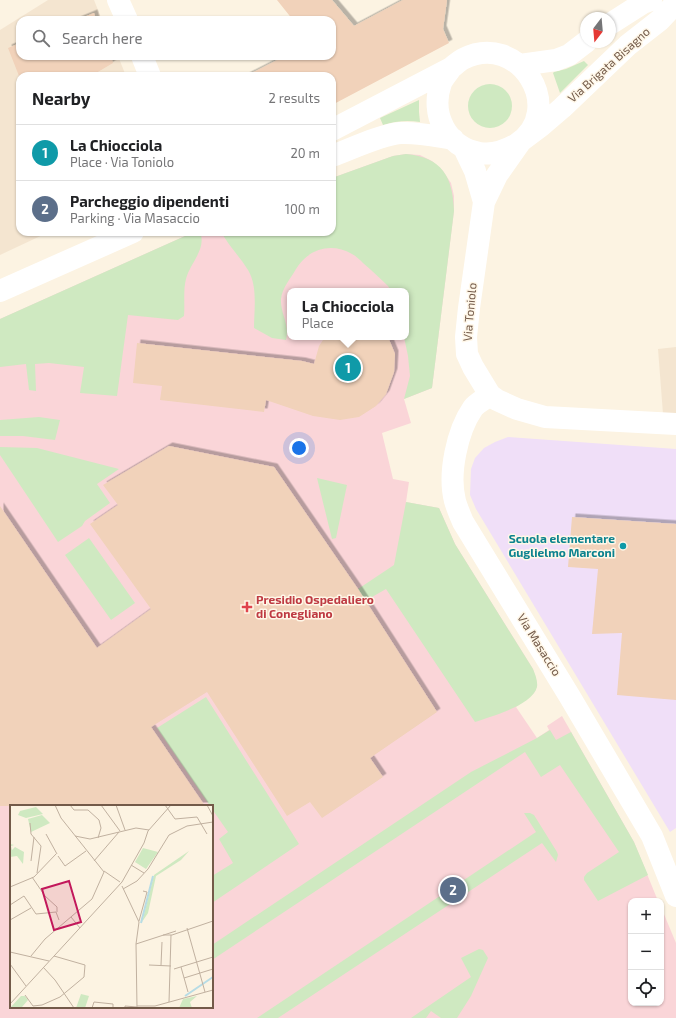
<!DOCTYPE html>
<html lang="en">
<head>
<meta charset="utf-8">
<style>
  :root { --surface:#fff; --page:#f6f6f6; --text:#202124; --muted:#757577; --line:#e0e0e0; --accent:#e67147 }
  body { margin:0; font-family:"Exo 2",sans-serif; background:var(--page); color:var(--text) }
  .controls { position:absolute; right:12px; bottom:12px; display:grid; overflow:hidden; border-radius:8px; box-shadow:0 1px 3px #0004 }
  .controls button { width:36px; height:36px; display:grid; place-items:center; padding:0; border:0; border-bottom:1px solid var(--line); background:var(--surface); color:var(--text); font:20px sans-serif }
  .compass { position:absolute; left:580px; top:12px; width:36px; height:36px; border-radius:50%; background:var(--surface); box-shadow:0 1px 3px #0004; rotate:196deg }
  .you { position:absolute; left:299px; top:448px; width:14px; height:14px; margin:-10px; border:3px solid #fff; border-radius:50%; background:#1a73e8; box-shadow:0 0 0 6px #1a73e833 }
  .badge { display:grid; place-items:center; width:26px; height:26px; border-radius:50%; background:var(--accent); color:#fff; font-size:13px; font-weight:700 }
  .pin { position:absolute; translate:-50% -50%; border:2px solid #fff; box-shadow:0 1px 4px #0006 }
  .popup { position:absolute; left:287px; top:288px; width:122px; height:52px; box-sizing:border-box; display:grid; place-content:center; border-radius:8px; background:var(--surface); filter:drop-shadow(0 1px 3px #0005); font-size:13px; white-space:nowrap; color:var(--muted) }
  .popup b { font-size:15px; color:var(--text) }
  .popup::after { content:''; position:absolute; left:50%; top:100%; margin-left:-8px; border:8px solid transparent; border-top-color:var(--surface) }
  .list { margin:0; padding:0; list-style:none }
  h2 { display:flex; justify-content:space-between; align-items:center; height:52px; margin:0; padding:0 16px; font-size:17px }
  h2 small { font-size:13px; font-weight:400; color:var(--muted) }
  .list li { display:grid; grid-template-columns:26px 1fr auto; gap:12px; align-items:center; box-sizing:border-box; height:56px; padding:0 16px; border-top:1px solid var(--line) }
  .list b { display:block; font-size:15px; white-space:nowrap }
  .list p { margin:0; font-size:13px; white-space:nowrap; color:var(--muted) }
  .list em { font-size:13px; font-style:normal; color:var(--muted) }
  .icon { flex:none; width:22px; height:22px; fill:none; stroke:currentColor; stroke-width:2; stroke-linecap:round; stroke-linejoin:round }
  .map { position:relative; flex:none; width:676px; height:1018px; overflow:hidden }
  .search { position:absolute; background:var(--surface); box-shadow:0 1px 3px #0004; left:16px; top:16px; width:320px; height:44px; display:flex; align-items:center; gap:10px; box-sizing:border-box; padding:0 14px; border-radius:12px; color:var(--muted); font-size:15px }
  .panel { position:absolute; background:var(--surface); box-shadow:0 1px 3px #0004; left:16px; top:72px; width:320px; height:164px; border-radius:12px }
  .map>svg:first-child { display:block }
  .residential { fill:#f4e5d0 }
  .education { fill:#f0dff8 }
  .medical { fill:#fad5d8; fill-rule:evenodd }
  .green { fill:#cfe9c1 }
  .building { fill:#f1d2ba; filter:url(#shadow) }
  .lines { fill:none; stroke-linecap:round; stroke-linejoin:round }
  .street { stroke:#fff; stroke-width:22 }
  .culture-dot { fill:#0f9aa8; stroke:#fff7e8; stroke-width:1.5 }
  .health-dot { fill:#e0444e; stroke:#fff7e8; stroke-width:1.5 }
  .labels { text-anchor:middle; stroke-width:3; stroke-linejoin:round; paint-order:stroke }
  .street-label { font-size:12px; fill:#735a49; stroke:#fff7e8 }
  .culture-label { font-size:12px; font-weight:bold; fill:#0d838f; stroke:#fff7e8; text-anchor:end }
  .health-label { font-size:12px; font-weight:bold; fill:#be3a42; stroke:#fff7e8; text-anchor:start }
  .inset-river { fill:none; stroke:#b7dce5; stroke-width:2 }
  .inset-road { fill:none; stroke:#c1b1a0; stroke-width:1 }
  .view { fill:#c2185b; fill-opacity:0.15; stroke:#c2185b; stroke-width:2 }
  .inset-edge { fill:none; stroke:#735a49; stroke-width:2 }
</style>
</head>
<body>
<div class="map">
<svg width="676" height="1018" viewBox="0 0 676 1018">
  <defs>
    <filter id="shadow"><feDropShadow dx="3.5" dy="-3.5" stdDeviation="0" flood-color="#0004"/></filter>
  </defs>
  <rect width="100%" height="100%" fill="#fcf3e2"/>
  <path class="residential" d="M 48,0 L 94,0 L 102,20 L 20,20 L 20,56 L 118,56 L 126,76 L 20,76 L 20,232 L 49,232 L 0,255 L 0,30 Z
    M 676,347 L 676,414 L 663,414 L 658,349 Z"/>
  <path class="education" d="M 508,437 L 676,449 L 676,828 L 670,832 L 476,509 L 470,495 L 471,469 L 475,458 L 484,448 L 495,442 Z"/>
  <path class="medical" d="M 406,154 L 420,155 L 432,161 L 443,171 L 451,183 L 454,196 L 454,211 L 432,388 L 404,399 L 411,423 L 382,433 L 393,479 L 409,482 L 406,502 L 439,508 L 455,544 L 533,669 L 536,680 L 537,686 L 534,693 L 516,707 L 537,738 L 549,730 L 547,726 L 562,716 L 634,842 L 658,901 L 631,901 L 631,1003 L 661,1003 L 661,907 L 676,943 L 676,1018 L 0,1018 L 0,319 L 194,232 L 332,232 L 332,178 L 393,156 ZM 290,291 L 406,291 L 406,337 L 290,337 ZM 11,806 L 212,806 L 212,1007 L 11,1007 Z"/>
  <path class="green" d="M 584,61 L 588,65 L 560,93 L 553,73 L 554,72 L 566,69 Z
    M468 106a22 22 0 1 1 44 0a22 22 0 1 1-44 0Z
    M 419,100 L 419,112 L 420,122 C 407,120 396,121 383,125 L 380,118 Z
    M 406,154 C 442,157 453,177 454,211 L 432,388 L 404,399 L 410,376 L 408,356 L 404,337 L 406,337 L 406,291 L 391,291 L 388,286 C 380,278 372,271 363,263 C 360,260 356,256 352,254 C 331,242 308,249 296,269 C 291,278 282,288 281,299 C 280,313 290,324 286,340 L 272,338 L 254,328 C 254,311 258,286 248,270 C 240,257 229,246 221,232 L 332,232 L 332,178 L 393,156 Z
    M 194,232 L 200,232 C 207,249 190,263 186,279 C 183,290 185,304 184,316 L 178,320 L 128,315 L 117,396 L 80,393 L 84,367 L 49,363 L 35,364 L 36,391 L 29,390 L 26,364 L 0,367 L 0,319 Z
    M 39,417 L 60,420 L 55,440 L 23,436 L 0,436 L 0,420 Z
    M 0,447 L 37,448 L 119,469 L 97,484 L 110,503 L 85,521 L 82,526 L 58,542 L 0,455 Z
    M 317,478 L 347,485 L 336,538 L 332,539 Z
    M 406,502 L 439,508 L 455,544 L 533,669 C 535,674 538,681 537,687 C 532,706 491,716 475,722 L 386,589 L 365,601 L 358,589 L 394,565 Z
    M 89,538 L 135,603 L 111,620 L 65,555 Z
    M 206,697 L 299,844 L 212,903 L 212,876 L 233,863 L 219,839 L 228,832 L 212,809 L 212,806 L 210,806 L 157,728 Z
    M 550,730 L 556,740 L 571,732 L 634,842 L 648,875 L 598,901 L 584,880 L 584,877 L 587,873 L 619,852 L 560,765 L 541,777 L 525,752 L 212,960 L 212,945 L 471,772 L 537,738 Z
    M 524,813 L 530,813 L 534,815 L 557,852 L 558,855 L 556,862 L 542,843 L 278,1018 L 257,1018 L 536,832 Z
    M 479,949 L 483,950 L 488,958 L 471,996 L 457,1018 L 441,1018 L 431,1011 L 426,1018 L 411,1018 L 471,977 L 461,958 Z"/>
  <path class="building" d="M 277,0 L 332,0 L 354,26 L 403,0 L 447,0 L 443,29 L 449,43 L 332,105 L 332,76 L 246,76 L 285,56 L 332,56 L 332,20 L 293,20 Z
    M 94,13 L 96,20 L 77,20 Z
    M 20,43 L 20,56 L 111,56 L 113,63 L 91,76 L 19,76 L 8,48 Z
    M 325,337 L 388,337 L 395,354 L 394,372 L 386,394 L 376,406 L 359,417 L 340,420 L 313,416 L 266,400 L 264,412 L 160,400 L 162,386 L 133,383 L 137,343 L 302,361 L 314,364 L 319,346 Z
    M 169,446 L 274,467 L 358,589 L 437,712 L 370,758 L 383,777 L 322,818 L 310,802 L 287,816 L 207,692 L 151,727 L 205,806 L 0,806 L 0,506 L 97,648 L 151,609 L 90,524 L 118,505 L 103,485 Z
    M 572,517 L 676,524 L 676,700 L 617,695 L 622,633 L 592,634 L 598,569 L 568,567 Z"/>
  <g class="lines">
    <path class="street" d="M 118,0 L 127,20
      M 610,24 L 643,3 L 651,0
      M 142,56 L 150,76
      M 520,65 L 556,60 L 569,55 L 586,42
      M 332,130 L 451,68 C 455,65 459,61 463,59 C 519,30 568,110 517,144 C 505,151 493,155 480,153 C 446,147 430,114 441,83 C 443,78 448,73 451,68
      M 464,148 L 475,171 L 484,202 L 497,175 L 521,141 L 541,126 L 562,108 L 628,45 L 660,20 L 676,3
      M 332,156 C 351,149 380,135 400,133 C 418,132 435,136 453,139
      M 484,202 L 469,308 L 466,337 L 467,354 L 473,367 L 490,395 L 497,400 L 517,409 L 545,417 L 676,424
      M 0,291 L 133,232
      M 490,395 C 485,399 477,403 473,408 C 457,431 448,474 455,501 C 457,508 460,515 463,522 L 570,697 L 652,836 L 676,896"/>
  </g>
  <circle class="culture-dot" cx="623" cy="546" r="4"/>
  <path class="health-dot" d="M245 601h4v4h4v4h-4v4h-4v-4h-4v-4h4z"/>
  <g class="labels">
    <g class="street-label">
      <text transform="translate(609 65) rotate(-42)" y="4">Via Brigata Bisagno</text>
      <text transform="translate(470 312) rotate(-85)" y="4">Via Toniolo</text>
      <text transform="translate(539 645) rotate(58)" y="4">Via Masaccio</text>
    </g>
    <g class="culture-label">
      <text x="615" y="543">Scuola elementare<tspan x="615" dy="14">Guglielmo Marconi</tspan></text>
    </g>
    <g class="health-label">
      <text x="256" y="604">Presidio Ospedaliero<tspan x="256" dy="14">di Conegliano</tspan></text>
    </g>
  </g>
  <g transform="translate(10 805)">
    <rect width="203" height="203" fill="#fcf3e2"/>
    <path d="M 26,2 L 33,9 L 16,13 L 8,10 L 10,6 ZM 32,10 L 40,18 L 21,27 L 18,14 ZM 0,39 L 4,40 L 1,41 L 2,45 L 5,42 L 14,47 L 13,59 L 7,51 L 0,52 ZM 133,43 L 148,47 L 136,64 L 125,57 ZM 179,46 L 171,55 L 146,71 L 138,108 L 132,117 L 144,70 ZM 71,189 L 79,191 L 75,203 L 66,203 ZM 11,191 L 15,191 L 18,195 L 12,202 L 0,203 ZM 187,191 L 180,197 L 182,203 L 169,203 L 173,194 Z" fill="#cfe9c1"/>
    <path class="inset-river" d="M 131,118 L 143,71M 175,191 L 203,172"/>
    <path class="inset-road" d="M 60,0 L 64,5 L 78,5 L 89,15 L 91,23 L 88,33M 91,0 L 110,26M 106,0 L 115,25M 155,0 L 165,14 L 187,12 L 197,29M 197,0 L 203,11M 20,18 L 21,29 L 31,41 L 27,68M 36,29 L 47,49M 65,31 L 80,34 L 126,23 L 139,25M 48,51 L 55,61 L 76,46M 21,56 L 24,32M 84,56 L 109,27M 121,60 L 134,68M 94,66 L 110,77M 22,72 L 35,91 L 47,102 L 47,107M 112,81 L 129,117 L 126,139 L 127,203M 0,82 L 24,72 L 46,49M 113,84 L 127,76 L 138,64 L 159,30 L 177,21 L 203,17M 0,100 L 14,91 L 26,109 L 46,107 L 49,115M 61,112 L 70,123M 0,115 L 21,103M 129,116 L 137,87 L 133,86M 177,123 L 195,187M 153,130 L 162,130 L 203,116M 126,139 L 166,126M 0,147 L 39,156M 21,151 L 35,134 L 82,94 L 94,67 L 51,13 L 45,0M 0,159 L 16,181M 139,160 L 161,161M 151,160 L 152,137M 33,162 L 45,175 L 64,203M 171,162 L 178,187M 164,164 L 203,152M 174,173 L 203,164M 15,190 L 23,201 L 32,200 L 50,192 L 74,172 L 75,160 L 44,151M 159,197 L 161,130M 0,199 L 112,77 L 134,38 L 138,26 L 161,0M 127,201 L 145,201 L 203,185M 82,203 L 84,197 L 103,199 L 103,203M 115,203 L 115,201 L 127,202"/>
    <path class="view" d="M 59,76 L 71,117 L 44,125 L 32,84 Z"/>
    <rect width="203" height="203" class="inset-edge"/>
  </g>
</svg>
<div class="controls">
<button>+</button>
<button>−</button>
<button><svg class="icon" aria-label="locate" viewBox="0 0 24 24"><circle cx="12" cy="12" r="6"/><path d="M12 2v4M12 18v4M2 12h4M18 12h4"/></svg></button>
</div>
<svg class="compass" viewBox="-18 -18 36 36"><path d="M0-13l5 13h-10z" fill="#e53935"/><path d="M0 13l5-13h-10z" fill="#757577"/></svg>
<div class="you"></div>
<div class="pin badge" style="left:348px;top:368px;background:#0f9aa8">1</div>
<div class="popup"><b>La Chiocciola</b>Place</div>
<div class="pin badge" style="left:453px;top:890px;background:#5c6f8a">2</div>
<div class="search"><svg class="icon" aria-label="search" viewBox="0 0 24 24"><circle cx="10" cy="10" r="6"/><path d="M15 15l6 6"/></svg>Search here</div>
<section class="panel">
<h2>Nearby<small>2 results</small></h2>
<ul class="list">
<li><span class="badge" style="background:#0f9aa8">1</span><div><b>La Chiocciola</b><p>Place · Via Toniolo</p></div><em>20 m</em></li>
<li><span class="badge" style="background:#5c6f8a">2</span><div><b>Parcheggio dipendenti</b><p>Parking · Via Masaccio</p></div><em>100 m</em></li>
</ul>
</section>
</div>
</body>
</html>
